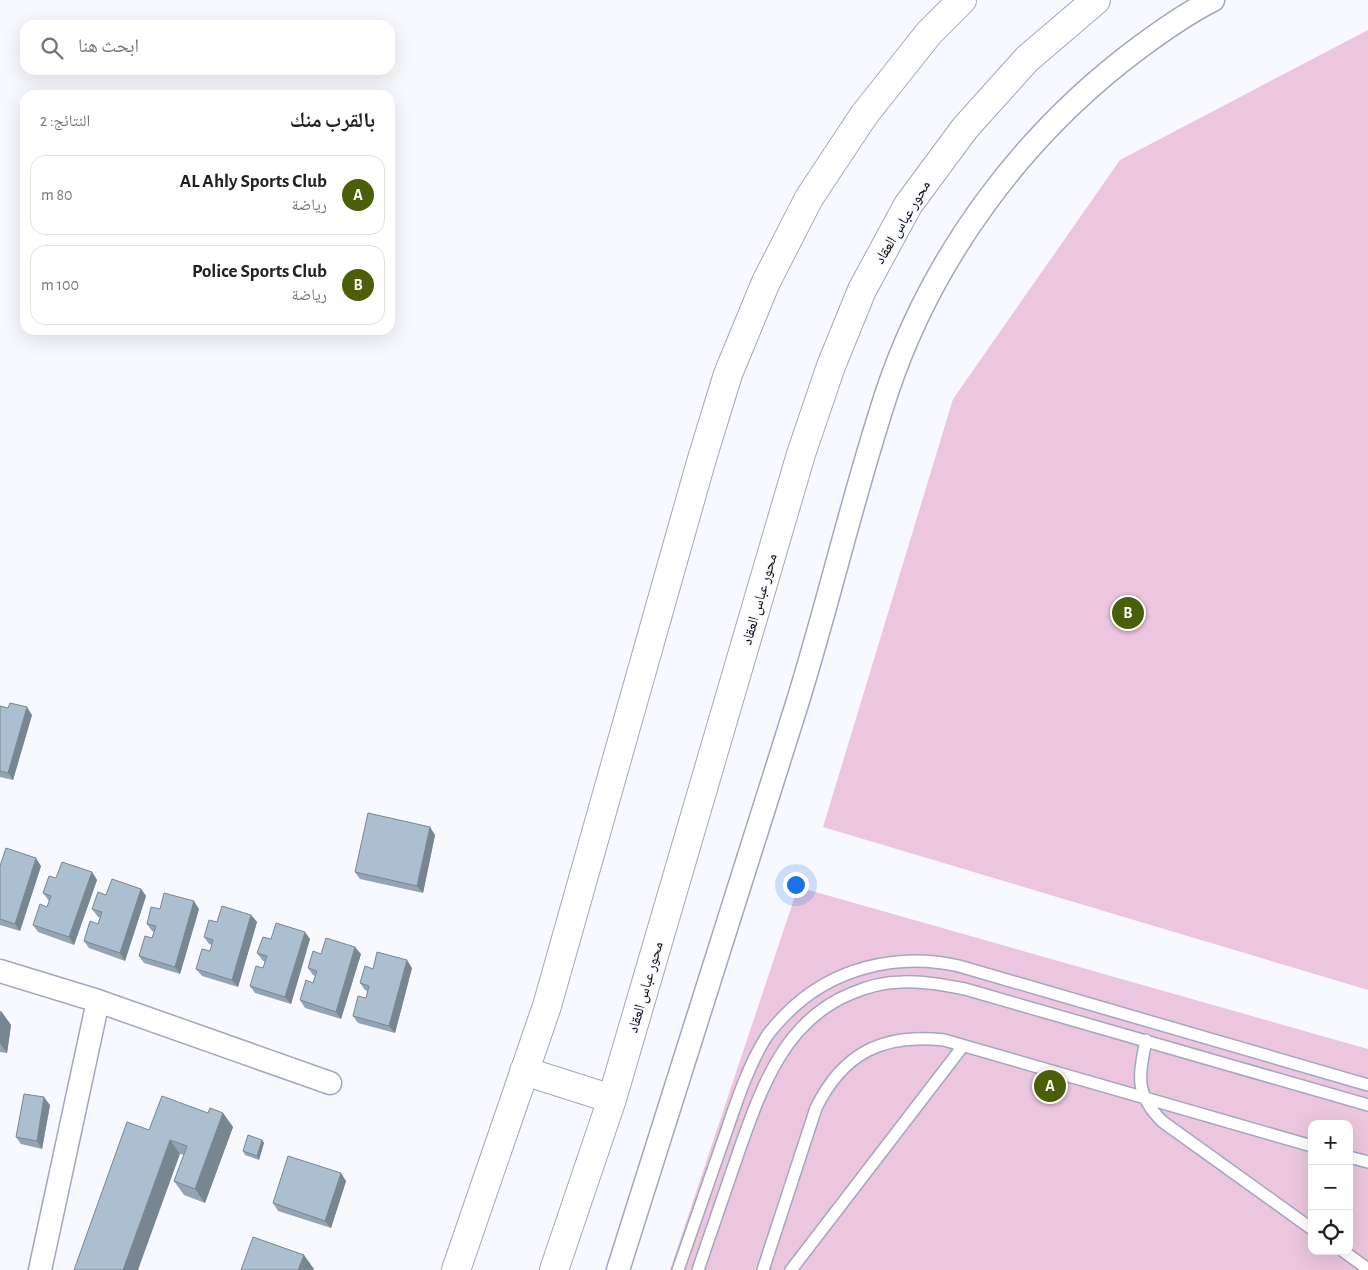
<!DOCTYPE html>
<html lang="ar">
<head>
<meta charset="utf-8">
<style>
  :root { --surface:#fff; --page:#f2f2f2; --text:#202124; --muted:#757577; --line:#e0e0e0; --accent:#4a5f07 }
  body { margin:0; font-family:"Alegreya Sans","Noto Naskh Arabic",sans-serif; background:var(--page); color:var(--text); direction:rtl }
  .controls { position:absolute; right:15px; bottom:15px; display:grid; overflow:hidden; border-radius:10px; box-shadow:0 5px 20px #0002 }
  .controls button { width:45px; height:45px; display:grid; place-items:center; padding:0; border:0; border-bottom:1px solid var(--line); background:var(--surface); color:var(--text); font:25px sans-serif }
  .you { position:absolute; left:795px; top:884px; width:18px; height:18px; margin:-12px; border:4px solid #fff; border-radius:50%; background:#1a73e8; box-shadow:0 0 0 8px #1a73e833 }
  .badge { display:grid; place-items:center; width:32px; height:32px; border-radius:50%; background:var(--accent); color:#fff; font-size:16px; font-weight:700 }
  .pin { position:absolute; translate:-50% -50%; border:2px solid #fff; box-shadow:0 1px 5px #0006 }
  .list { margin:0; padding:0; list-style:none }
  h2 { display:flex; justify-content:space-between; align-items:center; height:65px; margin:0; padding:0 20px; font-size:21px }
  h2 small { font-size:16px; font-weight:400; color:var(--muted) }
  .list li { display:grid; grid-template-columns:32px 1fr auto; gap:15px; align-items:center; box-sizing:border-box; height:80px; margin:0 10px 10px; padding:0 10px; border:1px solid var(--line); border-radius:15px }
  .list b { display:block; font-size:19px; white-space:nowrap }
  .list p { margin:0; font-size:16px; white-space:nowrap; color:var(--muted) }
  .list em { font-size:16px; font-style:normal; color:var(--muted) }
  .icon { flex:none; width:28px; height:28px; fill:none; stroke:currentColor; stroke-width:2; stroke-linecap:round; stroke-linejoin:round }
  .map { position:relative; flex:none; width:1368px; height:1270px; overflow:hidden; direction:ltr }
  .search { position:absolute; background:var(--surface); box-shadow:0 5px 20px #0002; left:20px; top:20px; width:375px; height:55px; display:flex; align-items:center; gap:12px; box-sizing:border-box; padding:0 18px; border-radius:15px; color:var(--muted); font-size:19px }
  .panel { position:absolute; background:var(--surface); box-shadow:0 5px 20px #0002; left:20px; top:90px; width:375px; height:245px; border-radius:15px; direction:rtl }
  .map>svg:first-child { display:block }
  .green { fill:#ecc6de; fill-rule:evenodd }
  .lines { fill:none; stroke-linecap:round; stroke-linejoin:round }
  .lane-casing { stroke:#a3a7be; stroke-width:14 }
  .street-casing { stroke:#a3a7be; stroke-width:25 }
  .secondary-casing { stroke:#a3a7be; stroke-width:30 }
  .lane { stroke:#fff; stroke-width:11 }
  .street { stroke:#fff; stroke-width:22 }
  .secondary { stroke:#fff; stroke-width:28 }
  .wall { fill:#93a4b4 }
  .shaded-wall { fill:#788692 }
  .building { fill:#abbfd1; stroke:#788692 }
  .labels { text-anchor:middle; stroke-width:4; stroke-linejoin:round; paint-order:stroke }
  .street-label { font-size:15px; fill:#0c0d16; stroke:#f8f9fe }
</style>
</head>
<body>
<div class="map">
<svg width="1368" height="1270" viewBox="0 0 1368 1270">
  <rect width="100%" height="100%" fill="#f8f9fe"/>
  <path class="green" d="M 1368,30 L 1368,990 L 823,827 L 953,399 L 1120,160 Z
    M 798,887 L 1368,1049 L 1368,1270 L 670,1270 ZM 1312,1124 L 1349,1124 L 1349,1251 L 1312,1251 Z"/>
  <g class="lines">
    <g class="lane-casing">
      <path id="lane" d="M 1146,1040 C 1139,1076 1134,1094 1163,1122 L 1312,1229
        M 1349,1157 L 1368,1162
        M 1343,1251 L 1368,1269
        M 678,1270 C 693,1227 708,1184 723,1141 C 735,1107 746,1070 765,1039 C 771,1029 779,1021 787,1013 C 832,968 897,952 959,966 L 1368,1085
        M 698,1270 C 712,1229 726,1189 740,1148 C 762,1086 785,1021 850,994 C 866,987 884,982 902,982 C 923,981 944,985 965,989 L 1368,1105
        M 763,1270 L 816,1108 C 843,1053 883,1033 944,1040 L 1312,1146
        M 791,1270 L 963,1046"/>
    </g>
    <g class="street-casing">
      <path id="street" d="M 0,971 L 98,1001 L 330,1083
        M 40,1270 L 98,1001
        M 618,1270 C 678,1081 737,893 797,704 C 829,601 853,495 887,392 C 933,255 1024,133 1140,47 C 1163,30 1187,13 1213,0"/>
    </g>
    <g class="secondary-casing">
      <path id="secondary" d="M 524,1071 L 612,1099
        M 456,1270 L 547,1006 L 701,462 L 728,374 L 766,282 L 809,198 L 864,115 L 929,33 L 962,0
        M 554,1270 L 612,1099 L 801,454 L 831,366 L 862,290 L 908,205 L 965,128 L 1027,59 L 1096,0"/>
    </g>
    <use href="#lane" class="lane"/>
    <use href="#street" class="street"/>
    <use href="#secondary" class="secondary"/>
  </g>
  <path class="wall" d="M 0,706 L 32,715 L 13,780 L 0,777 Z
    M 435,835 L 423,893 L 360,879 L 355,872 Z
    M 0,866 L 41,866 L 20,931 L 0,925 Z
    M 92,872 L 97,880 L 74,945 L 38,932 L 33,925 L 47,907 L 49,901 L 43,893 L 56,878 Z
    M 141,889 L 146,896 L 125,961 L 89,948 L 84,941 L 98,924 L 100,917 L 98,917 L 92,909 L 106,895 Z
    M 160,909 L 199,909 L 180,974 L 144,963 L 139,956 L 152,938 L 154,932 L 152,931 L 147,924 Z
    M 251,915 L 257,922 L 238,987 L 202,976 L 196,969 L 210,951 L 212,945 L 209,944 L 204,937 L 217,922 Z
    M 271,939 L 310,939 L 291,1004 L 255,993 L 250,986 L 263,968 L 265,962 L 263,961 L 257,953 Z
    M 321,954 L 361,954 L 341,1019 L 305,1008 L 300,1000 L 313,983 L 315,976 L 313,975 L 308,968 Z
    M 412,968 L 395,1033 L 358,1023 L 353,1016 L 366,998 L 368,991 L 365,990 L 360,983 L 373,969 Z
    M 0,1011 L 1,1011 L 11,1025 L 7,1053 L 0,1052 Z
    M 50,1105 L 42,1149 L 21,1144 L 16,1137 Z
    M 208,1113 L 223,1113 L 233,1127 L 205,1203 L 184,1195 L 174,1181 L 184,1155 L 180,1154 L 149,1130 Z
    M 262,1140 L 264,1143 L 259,1160 L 245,1155 L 243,1151 Z
    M 346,1181 L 331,1228 L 278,1211 L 273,1203 Z"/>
  <path class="shaded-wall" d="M 27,707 L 32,715 L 13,780 L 8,773 Z
    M 430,827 L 435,835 L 423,893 L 417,886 Z
    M 36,858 L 41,866 L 20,931 L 15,924 Z
    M 92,872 L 97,880 L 74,945 L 69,937 Z
    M 141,889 L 146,896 L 125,961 L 120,953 Z
    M 194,901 L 199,909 L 180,974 L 175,967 Z
    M 251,915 L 257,922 L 238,987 L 232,980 Z
    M 305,932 L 310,939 L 291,1004 L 285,997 Z
    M 355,947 L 361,954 L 341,1019 L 336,1012 Z
    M 407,960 L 412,968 L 395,1033 L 389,1026 Z
    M 1,1011 L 11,1025 L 7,1053 L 0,1043 L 0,1017 Z
    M 44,1097 L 50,1105 L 42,1149 L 37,1141 Z
    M 223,1113 L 233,1127 L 205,1203 L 195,1189 Z
    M 170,1140 L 180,1154 L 138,1270 L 123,1270 Z
    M 262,1140 L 264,1143 L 259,1160 L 257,1156 Z
    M 341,1173 L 346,1181 L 331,1228 L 325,1221 Z
    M 304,1255 L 314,1269 L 313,1270 L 298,1270 Z"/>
  <path class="building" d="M 10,703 L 27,707 L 8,773 L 0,771 L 0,706 L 8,708 Z
    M 368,813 L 430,827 L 417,886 L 355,872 Z
    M 6,848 L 36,858 L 15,924 L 0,919 L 0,866 Z
    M 62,862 L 92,872 L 69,937 L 33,925 L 40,904 L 47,907 L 51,896 L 43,893 L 49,876 L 56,878 Z
    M 112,879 L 141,889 L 120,953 L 84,941 L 90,921 L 98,924 L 102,912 L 92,909 L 98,892 L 106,895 Z
    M 164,893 L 194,901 L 175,967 L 139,956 L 145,936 L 152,938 L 156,926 L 147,924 L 151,907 L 160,909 Z
    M 222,906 L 251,915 L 232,980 L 196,969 L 202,949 L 210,951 L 213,940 L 204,937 L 209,920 L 217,922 Z
    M 276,923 L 305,932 L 285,997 L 250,986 L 256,966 L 263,968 L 267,956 L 257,953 L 263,937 L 271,939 Z
    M 326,938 L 355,947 L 336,1012 L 300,1000 L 306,980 L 313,983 L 317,971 L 308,968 L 313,951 L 321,954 Z
    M 377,952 L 407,960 L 389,1026 L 353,1016 L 358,996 L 366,998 L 369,986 L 360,983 L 365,966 L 373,969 Z
    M 24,1094 L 44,1097 L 37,1141 L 16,1137 Z
    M 162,1096 L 208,1113 L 210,1108 L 223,1113 L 195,1189 L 174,1181 L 187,1146 L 170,1140 L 123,1270 L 74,1270 L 127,1122 L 149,1130 Z
    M 248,1135 L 262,1140 L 257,1156 L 243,1151 Z
    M 288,1156 L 341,1173 L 325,1221 L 273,1203 Z
    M 253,1237 L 304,1255 L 298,1270 L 241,1270 Z"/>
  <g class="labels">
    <g class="street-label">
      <text transform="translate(902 222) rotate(-59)" y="5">محور عباس العقاد</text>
      <text transform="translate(759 599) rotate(-74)" y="5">محور عباس العقاد</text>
      <text transform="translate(645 987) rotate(-74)" y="5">محور عباس العقاد</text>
    </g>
  </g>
</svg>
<div class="controls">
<button>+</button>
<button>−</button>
<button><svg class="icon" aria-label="locate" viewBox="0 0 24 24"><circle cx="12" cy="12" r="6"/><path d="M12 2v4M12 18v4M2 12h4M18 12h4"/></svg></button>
</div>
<div class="you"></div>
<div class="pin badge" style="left:1050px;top:1086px">A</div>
<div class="pin badge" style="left:1128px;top:613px">B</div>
<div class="search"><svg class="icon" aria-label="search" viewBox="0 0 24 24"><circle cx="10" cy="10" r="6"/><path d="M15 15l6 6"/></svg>ابحث هنا</div>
<section class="panel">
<h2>بالقرب منك<small>النتائج: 2</small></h2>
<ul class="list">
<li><span class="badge">A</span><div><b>AL Ahly Sports Club</b><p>رياضة</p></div><em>80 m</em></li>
<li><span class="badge">B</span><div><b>Police Sports Club</b><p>رياضة</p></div><em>100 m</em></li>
</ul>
</section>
</div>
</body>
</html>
